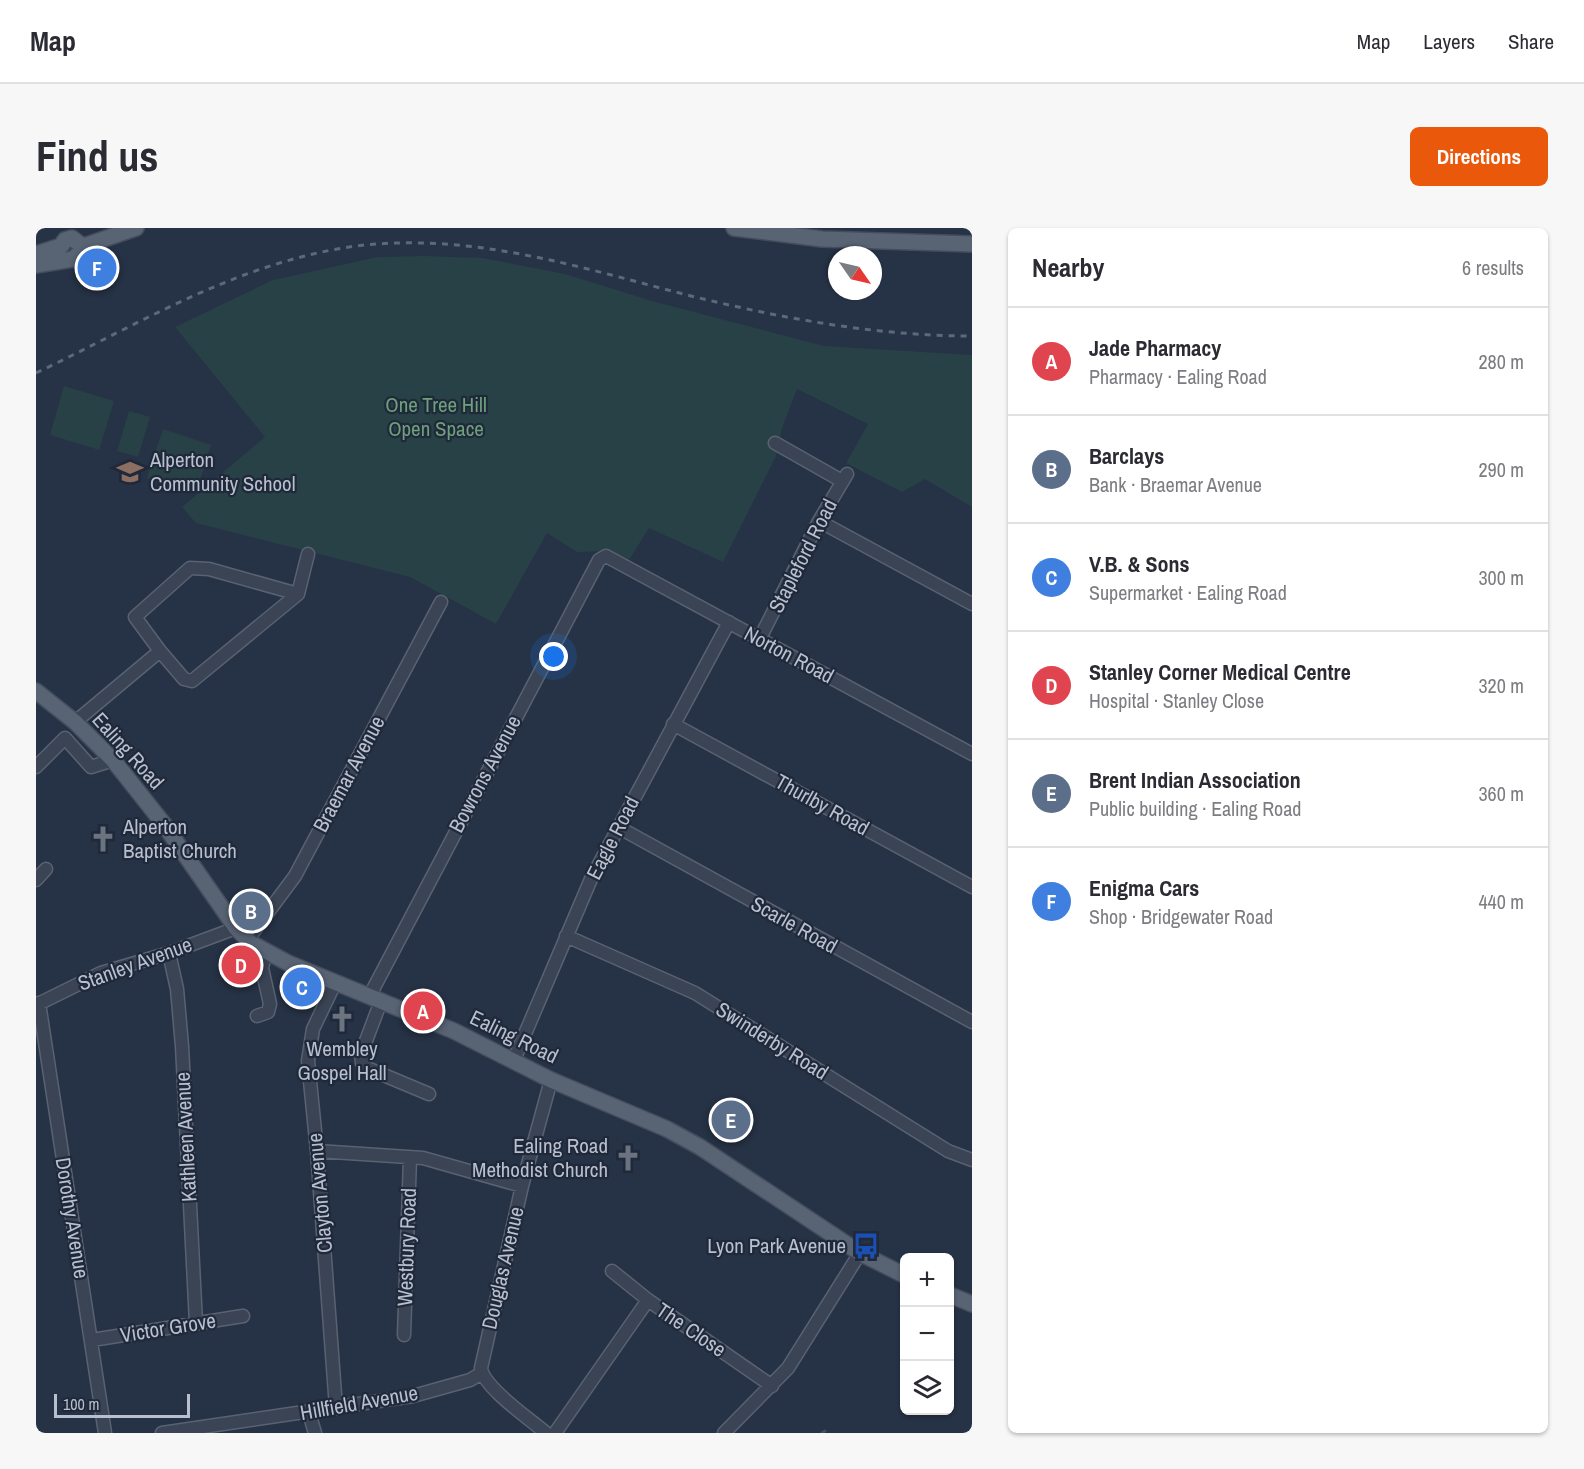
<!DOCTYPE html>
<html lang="en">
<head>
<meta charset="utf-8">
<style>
  :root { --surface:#fff; --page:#f7f7f7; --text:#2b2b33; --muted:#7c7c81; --line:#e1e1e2; --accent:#ea580c }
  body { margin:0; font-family:"Archivo Narrow",sans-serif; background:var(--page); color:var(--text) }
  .controls { position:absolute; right:18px; bottom:18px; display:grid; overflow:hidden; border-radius:9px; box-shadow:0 2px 4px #0004 }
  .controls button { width:54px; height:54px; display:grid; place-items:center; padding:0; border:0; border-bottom:2px solid var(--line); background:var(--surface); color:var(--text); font:30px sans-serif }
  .compass { position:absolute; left:792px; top:18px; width:54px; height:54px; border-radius:50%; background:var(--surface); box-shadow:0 2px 4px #0004; rotate:124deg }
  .scale { position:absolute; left:18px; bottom:15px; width:136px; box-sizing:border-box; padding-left:6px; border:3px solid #b8bfce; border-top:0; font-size:16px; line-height:21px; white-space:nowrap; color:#b8bfce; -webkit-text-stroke:4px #1f293a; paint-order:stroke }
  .you { position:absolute; left:518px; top:429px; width:21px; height:21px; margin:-15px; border:4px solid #fff; border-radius:50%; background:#1a73e8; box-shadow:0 0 0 9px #1a73e833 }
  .badge { display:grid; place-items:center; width:39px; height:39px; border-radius:50%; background:var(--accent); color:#fff; font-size:20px; font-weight:700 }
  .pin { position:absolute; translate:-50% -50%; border:3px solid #fff; box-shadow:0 2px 6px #0006 }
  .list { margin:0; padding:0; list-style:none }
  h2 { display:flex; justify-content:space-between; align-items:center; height:78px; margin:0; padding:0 24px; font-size:26px }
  h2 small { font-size:20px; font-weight:400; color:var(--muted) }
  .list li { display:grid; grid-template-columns:39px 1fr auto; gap:18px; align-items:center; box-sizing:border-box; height:108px; padding:0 24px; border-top:2px solid var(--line) }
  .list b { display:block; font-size:22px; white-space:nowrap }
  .list p { margin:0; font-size:20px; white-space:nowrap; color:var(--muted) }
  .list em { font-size:20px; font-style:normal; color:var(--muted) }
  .icon { flex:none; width:33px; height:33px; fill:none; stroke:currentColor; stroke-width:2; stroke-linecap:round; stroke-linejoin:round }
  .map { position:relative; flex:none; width:936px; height:1205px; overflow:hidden; border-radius:9px }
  header { display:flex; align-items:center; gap:36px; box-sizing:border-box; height:84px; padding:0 30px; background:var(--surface); border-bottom:2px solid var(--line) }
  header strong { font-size:28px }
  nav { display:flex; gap:33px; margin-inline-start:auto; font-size:21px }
  .intro { display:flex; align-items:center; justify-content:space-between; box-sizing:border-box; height:144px; padding:0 36px }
  h1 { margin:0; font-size:42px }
  .button { padding:15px 27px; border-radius:9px; background:var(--accent); color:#fff; font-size:21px; font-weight:700 }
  main { display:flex; gap:36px; padding:0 36px }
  aside { flex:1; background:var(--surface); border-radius:9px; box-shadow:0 2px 4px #0004 }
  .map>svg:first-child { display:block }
  .green { fill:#284146 }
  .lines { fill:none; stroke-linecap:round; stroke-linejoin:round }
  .stream { stroke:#3a4e6e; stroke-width:3 }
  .minor-casing { stroke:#596271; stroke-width:15 }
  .major-casing { stroke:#444d5d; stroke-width:18 }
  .minor { stroke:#3a4454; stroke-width:12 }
  .major { stroke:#586374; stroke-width:15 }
  .rail { stroke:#5c687b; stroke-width:3; stroke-dasharray:6 6; stroke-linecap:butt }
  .labels { text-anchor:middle; stroke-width:4.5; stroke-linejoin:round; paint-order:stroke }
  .park-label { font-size:21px; fill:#6ea07b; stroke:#1f293a }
  .poi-label { font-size:21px; fill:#b8bfce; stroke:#1f293a; text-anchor:start }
  .street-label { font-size:21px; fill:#b8bfce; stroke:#1f293a }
</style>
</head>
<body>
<header>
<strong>Map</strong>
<nav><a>Map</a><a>Layers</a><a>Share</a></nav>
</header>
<div class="intro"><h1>Find us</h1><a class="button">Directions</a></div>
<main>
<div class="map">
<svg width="936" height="1205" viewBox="0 0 936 1205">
  <rect width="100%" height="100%" fill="#263245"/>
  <path class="green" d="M 388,28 L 447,30 L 529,46 L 616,73 L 788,118 L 936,127 L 936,279 L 889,251 L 866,264 L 810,235 L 832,196 L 761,161 L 746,200 L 740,228 L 687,334 L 613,300 L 593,332 L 574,323 L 541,324 L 511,305 L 460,396 L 374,349 L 160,295 L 146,279 L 229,209 L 139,99 L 237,52 L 342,29 Z
    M 28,158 L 78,173 L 63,222 L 14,207 Z
    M 93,183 L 114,189 L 102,229 L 81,223 Z
    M 127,201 L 175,217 L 160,265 L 111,250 Z"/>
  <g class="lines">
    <path class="stream" d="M 786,1205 L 789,1203"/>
    <g class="minor-casing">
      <path id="minor" d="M 739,215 L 806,253
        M 783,293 L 936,376
        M 262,366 L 272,326
        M 724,410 L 783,293 L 811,246
        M 39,494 L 124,423 L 99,389 L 154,340 L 173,341 L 262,366 L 156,453 L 148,451 L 124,423
        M 637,496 L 936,659
        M 0,539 L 29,510 L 55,539 L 77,532
        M 582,599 L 936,794
        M 0,652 L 10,641
        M 530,708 L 659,765 L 912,923 L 936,932
        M 212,711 L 259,648 L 405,374
        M 133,725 L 141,761 L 146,818 L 160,1095
        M 299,755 L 277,801 L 272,833 L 281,923 L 300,1180
        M 333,769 L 563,332 L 570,328 L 936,526
        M 345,773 L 325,826 L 326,835 L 331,840 L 393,866
        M 3,775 L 69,1205
        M 0,777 L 65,745 L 133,725 L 200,700
        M 221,788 L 232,784 L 234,776 L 226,740 L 230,724
        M 477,834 L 555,651 L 693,394
        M 281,923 L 387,930 L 486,958
        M 576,1043 L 612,1072 L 736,1158
        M 368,1107 L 374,930
        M 56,1112 L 207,1088
        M 273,1185 L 279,1205
        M 126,1205 L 377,1168 L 434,1152 L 446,1145
        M 510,1205 C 495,1192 447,1159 445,1140 L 486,958 L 515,852
        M 519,1205 L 612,1072
        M 688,1205 L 752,1140 L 824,1025"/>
    </g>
    <g class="major-casing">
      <path id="major" d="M 698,0 L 786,11 L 936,16
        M 45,19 L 100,0
        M 0,26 L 25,18
        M 0,37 L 37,31 L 45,24 L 45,17 L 36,10 L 29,12 L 25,18
        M 0,463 L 39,494 L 77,532 L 127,595 L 200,700 L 215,715 L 252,735 L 418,803 L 515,852 L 631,901 L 664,919 L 824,1025 L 868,1047
        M 914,1067 L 936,1076"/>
    </g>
    <use href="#minor" class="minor"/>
    <use href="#major" class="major"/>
    <path class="rail" d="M 0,145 C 105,95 203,34 320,18 C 435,4 543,39 651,67 C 744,90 840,108 936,108"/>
  </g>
  <defs>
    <g id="school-bare" transform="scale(2.07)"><path d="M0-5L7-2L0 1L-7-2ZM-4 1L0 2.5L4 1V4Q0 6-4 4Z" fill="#8d6e63" stroke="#1f293a" stroke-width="2.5" paint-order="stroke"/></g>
    <g id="church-bare" transform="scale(2.07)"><path d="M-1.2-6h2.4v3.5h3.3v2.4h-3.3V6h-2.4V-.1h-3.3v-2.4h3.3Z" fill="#6b7280" stroke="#1f293a" stroke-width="2.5" paint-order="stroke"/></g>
    <g id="bus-bare" transform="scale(2.07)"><path d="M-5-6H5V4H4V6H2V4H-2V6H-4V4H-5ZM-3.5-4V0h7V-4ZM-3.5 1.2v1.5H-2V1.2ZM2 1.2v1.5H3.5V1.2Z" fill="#1a4fb4" stroke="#1f293a" stroke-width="2.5" paint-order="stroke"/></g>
  </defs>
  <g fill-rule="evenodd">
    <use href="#school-bare" x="94" y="244"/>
    <use href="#church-bare" x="67" y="611"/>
    <use href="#church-bare" x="306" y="791"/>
    <use href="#church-bare" x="592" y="930"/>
    <use href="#bus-bare" x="830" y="1018"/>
  </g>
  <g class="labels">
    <g class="park-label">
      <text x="400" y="184">One Tree Hill<tspan x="400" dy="24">Open Space</tspan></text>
    </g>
    <g class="poi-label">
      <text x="114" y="239">Alperton<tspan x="114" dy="24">Community School</tspan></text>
      <text x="87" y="606">Alperton<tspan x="87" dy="24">Baptist Church</tspan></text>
      <text x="306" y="828" text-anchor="middle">Wembley<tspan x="306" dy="24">Gospel Hall</tspan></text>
      <text x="572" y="925" text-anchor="end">Ealing Road<tspan x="572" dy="24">Methodist Church</tspan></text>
      <text x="810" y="1025" text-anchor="end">Lyon Park Avenue</text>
    </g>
    <g class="street-label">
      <text transform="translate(767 328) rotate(-63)" y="7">Stapleford Road</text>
      <text transform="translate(753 427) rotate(28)" y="7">Norton Road</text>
      <text transform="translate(92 523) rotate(48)" y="7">Ealing Road</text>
      <text transform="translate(313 546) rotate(-62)" y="7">Braemar Avenue</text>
      <text transform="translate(449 546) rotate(-62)" y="7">Bowrons Avenue</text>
      <text transform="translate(786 577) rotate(29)" y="7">Thurlby Road</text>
      <text transform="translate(577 610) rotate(-63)" y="7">Eagle Road</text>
      <text transform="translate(758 697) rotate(29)" y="7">Scarle Road</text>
      <text transform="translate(99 736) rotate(-20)" y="7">Stanley Avenue</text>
      <text transform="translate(478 809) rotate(26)" y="7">Ealing Road</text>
      <text transform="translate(736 813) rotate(32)" y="7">Swinderby Road</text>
      <text transform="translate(150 909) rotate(-93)" y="7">Kathleen Avenue</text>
      <text transform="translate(284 965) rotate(-95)" y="7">Clayton Avenue</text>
      <text transform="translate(36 990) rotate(81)" y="7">Dorothy Avenue</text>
      <text transform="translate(371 1019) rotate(-88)" y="7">Westbury Road</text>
      <text transform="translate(467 1040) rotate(-77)" y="7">Douglas Avenue</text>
      <text transform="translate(132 1100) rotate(-9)" y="7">Victor Grove</text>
      <text transform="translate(655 1102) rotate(34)" y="7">The Close</text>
      <text transform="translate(323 1175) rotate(-10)" y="7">Hillfield Avenue</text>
    </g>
  </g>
</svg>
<div class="controls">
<button>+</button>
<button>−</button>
<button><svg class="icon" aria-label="layers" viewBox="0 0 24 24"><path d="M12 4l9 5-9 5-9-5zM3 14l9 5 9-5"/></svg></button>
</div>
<svg class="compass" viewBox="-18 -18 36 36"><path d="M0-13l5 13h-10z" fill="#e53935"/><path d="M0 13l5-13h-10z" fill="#7c7c81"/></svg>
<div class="scale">100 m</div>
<div class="you"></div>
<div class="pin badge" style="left:387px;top:783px;background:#e0444e">A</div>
<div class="pin badge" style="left:215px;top:683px;background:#5c6f8a">B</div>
<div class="pin badge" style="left:266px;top:759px;background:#3f7fe0">C</div>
<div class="pin badge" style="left:205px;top:737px;background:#e0444e">D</div>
<div class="pin badge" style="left:695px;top:892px;background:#5c6f8a">E</div>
<div class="pin badge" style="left:61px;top:40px;background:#3f7fe0">F</div>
</div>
<aside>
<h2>Nearby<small>6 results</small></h2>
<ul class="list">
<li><span class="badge" style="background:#e0444e">A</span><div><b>Jade Pharmacy</b><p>Pharmacy · Ealing Road</p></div><em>280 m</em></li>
<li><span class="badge" style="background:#5c6f8a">B</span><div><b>Barclays</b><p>Bank · Braemar Avenue</p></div><em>290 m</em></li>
<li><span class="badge" style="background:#3f7fe0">C</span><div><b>V.B. &amp; Sons</b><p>Supermarket · Ealing Road</p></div><em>300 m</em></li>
<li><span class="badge" style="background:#e0444e">D</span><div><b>Stanley Corner Medical Centre</b><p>Hospital · Stanley Close</p></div><em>320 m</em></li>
<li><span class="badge" style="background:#5c6f8a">E</span><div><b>Brent Indian Association</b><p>Public building · Ealing Road</p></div><em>360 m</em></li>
<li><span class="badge" style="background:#3f7fe0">F</span><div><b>Enigma Cars</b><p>Shop · Bridgewater Road</p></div><em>440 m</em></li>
</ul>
</aside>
</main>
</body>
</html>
